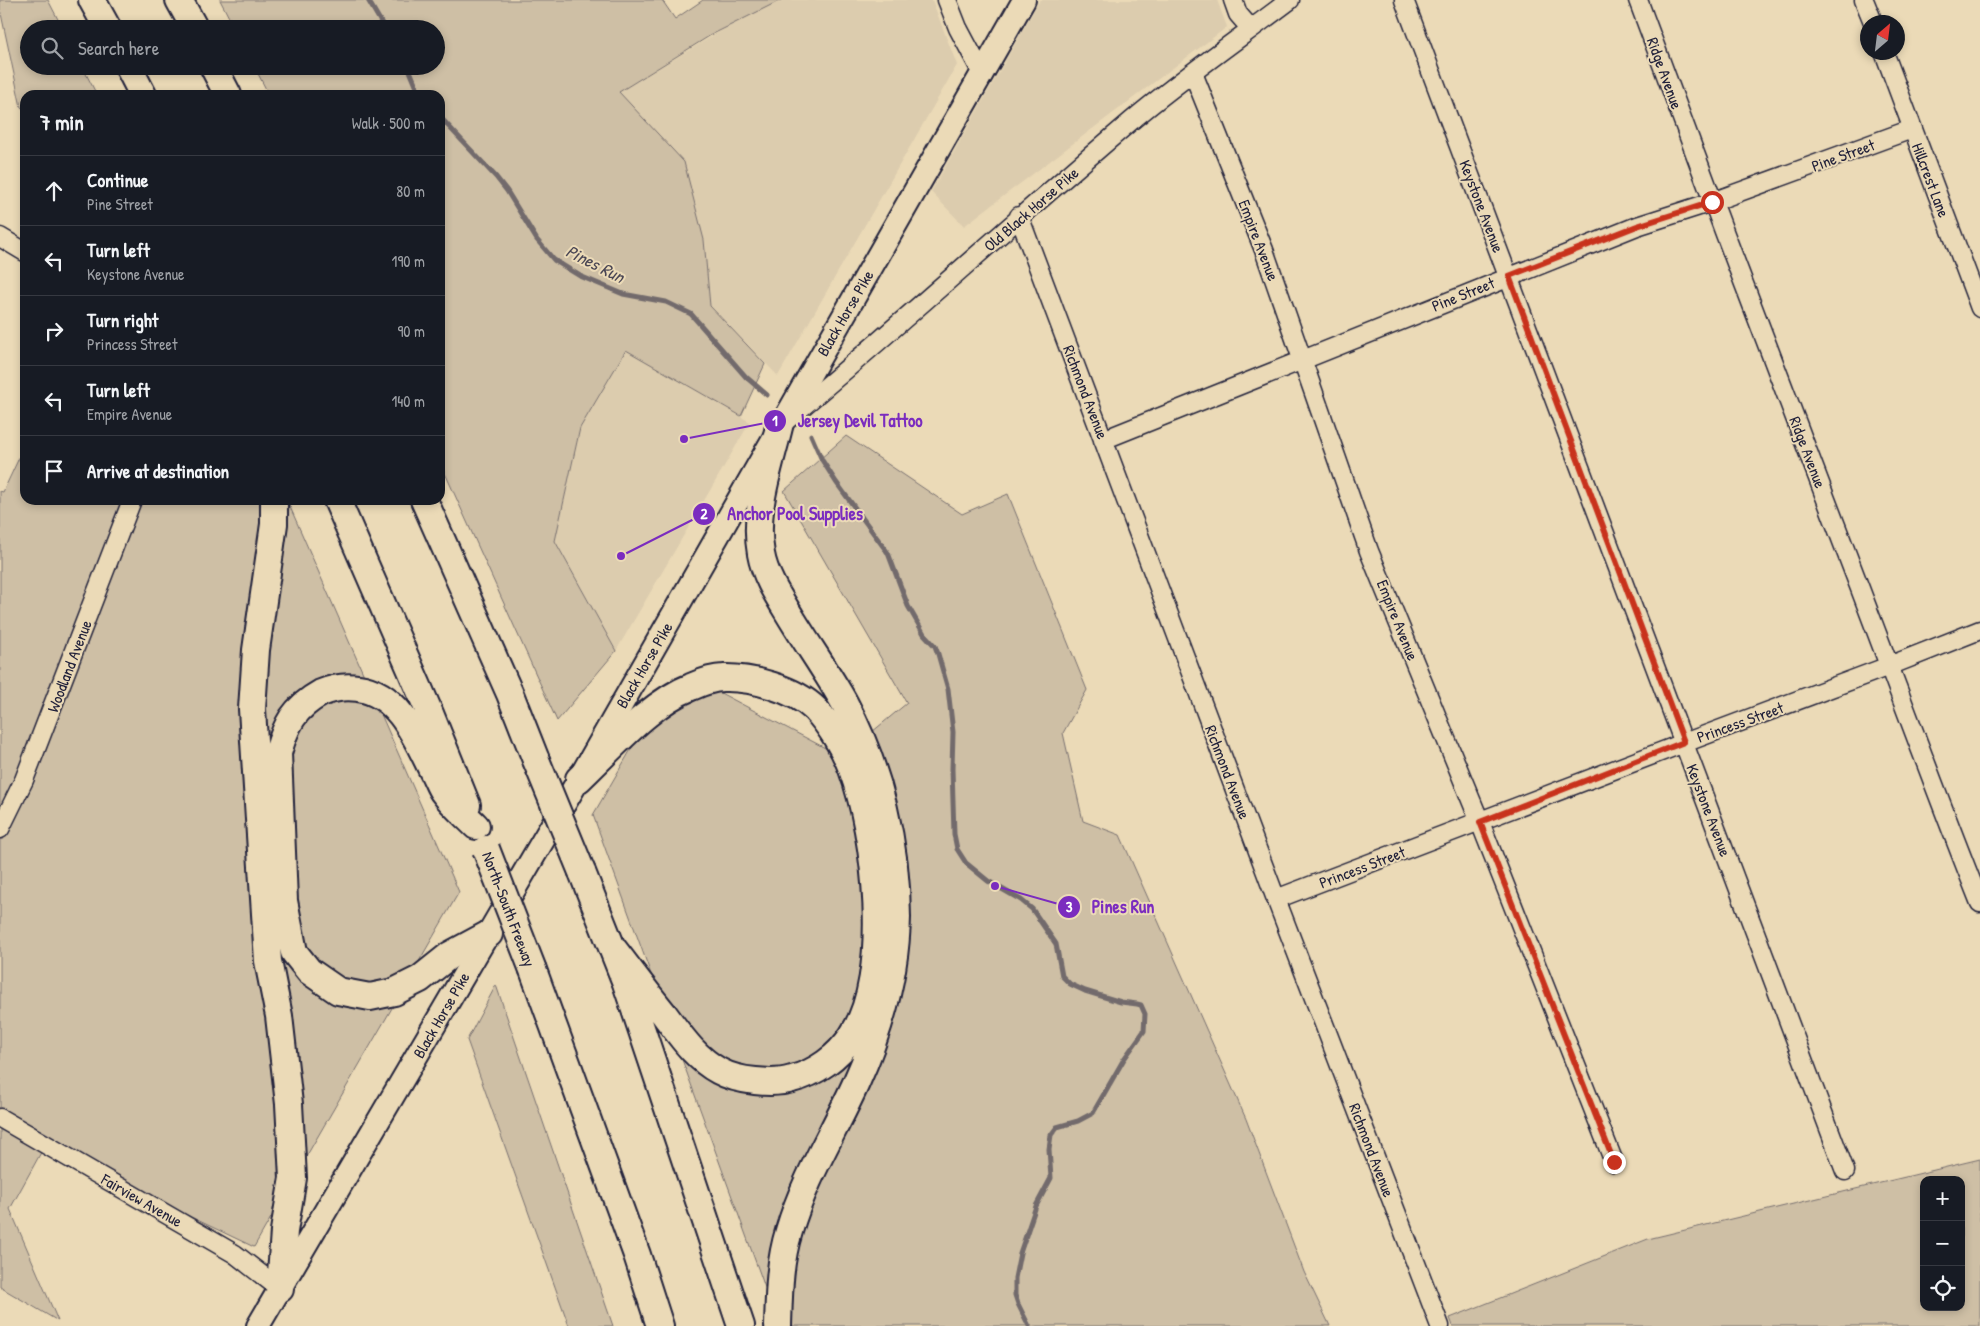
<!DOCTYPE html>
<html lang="en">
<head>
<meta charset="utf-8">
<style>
  :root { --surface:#171b24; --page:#20242c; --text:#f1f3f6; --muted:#9ea1a6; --line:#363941 }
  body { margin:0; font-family:"Patrick Hand",sans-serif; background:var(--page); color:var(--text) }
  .controls { position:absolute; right:15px; bottom:15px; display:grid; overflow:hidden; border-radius:10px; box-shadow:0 2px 8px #0003 }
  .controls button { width:45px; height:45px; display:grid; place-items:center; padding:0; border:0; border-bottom:1px solid var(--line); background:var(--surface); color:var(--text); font:25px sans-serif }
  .compass { position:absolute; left:1860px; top:15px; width:45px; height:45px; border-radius:50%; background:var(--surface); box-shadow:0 2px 8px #0003; rotate:28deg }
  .stop { position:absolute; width:15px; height:15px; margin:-11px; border:4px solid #c8321e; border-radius:50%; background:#fff }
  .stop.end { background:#c8321e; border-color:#fff; box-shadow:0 1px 5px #0008 }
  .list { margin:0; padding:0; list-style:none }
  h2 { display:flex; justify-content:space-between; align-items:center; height:65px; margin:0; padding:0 20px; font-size:21px }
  h2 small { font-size:16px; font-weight:400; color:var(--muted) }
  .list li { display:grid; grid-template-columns:32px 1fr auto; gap:15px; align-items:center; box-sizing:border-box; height:70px; padding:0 20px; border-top:1px solid var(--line) }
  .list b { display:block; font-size:19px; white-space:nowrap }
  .list p { margin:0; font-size:16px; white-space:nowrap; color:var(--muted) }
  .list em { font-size:16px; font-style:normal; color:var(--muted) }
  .icon { flex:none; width:28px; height:28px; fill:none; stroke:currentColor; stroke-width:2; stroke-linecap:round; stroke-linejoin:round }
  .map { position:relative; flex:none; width:1980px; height:1326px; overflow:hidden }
  .search { position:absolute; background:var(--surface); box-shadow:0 2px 8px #0003; left:20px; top:20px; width:425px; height:55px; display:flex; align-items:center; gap:12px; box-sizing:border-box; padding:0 18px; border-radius:28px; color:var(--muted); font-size:19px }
  .panel { position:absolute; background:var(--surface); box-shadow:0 2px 8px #0003; left:20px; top:90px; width:425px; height:415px; border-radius:15px }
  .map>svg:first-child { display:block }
  .built { fill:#dcccae }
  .green { fill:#cebfa5; stroke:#787070; fill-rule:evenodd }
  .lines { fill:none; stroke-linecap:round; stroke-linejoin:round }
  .stream { stroke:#726b6c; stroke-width:5 }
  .minor-casing { stroke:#22223b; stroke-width:21 }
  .major-casing { stroke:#22223b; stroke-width:26 }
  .highway-casing { stroke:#22223b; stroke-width:30 }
  .minor { stroke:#ebdab7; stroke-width:18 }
  .major { stroke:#ebdab7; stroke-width:22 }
  .highway { stroke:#ebdab7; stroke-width:26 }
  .highway-bridge-casing { stroke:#22223b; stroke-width:30; stroke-linecap:butt }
  .highway-bridge { stroke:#ebdab7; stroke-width:26 }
  .route { stroke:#c8321e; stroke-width:6 }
  .labels { text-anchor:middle; stroke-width:4; stroke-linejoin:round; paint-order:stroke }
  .street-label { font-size:16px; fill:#22223b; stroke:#ebdab7 }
  .water-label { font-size:18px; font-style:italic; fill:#4a4654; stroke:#ebdab7 }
  .leader { fill:none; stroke:#7b2cbf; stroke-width:2 }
  .callout-dot { fill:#7b2cbf; stroke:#ebdab7; stroke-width:2 }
  .mark-label { font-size:15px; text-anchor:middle; font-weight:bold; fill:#fff }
  .callout-label { font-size:18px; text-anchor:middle; font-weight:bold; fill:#7b2cbf; stroke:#ebdab7; stroke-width:4; stroke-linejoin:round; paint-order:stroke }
</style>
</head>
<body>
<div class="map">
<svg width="1980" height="1326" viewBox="0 0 1980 1326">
  <rect width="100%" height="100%" fill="#ebdab7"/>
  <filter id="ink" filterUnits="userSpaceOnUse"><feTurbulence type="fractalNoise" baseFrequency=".02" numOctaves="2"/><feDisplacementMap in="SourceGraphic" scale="10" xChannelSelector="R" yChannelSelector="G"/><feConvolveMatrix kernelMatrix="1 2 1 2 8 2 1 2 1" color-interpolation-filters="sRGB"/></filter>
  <g filter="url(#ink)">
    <path class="built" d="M 781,0 L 932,0 L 957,65 L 778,376 L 710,306 L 704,240 L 619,92 L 734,23 Z
      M 1040,0 L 1217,0 L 1227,27 L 964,226 L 931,192 Z
      M 626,349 L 750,422 L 616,651 L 555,541 L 580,428 Z"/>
    <path class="green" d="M 0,0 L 48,0 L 63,29 L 29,29 L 29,66 L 82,66 L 97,95 L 25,95 L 25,111 L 21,107 L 0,9 Z
      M 220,0 L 662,0 L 675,19 L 703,0 L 781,0 L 711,35 L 619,92 L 684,162 L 704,240 L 710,306 L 765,364 L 741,416 L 626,350 L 580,428 L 555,541 L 616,651 L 557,721 L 440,462 L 440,95 L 269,95 L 254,66 L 436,66 L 436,29 L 235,29 Z
      M 846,436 L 962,514 L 1008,494 L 1087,690 L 1063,733 L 1083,821 L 1120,835 L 1246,1119 L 1304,1272 L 1330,1326 L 779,1326 L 593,815 L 673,677 L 711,688 L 827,749 L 872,732 L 907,703 L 784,491 Z
      M 25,445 L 25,500 L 287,500 L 459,892 L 254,1247 L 44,1147 L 10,1209 L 58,1321 L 0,1287 L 0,491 L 3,492 Z
      M 496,985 L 613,1326 L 569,1326 L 467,1040 Z
      M 1980,1159 L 1980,1326 L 1453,1326 L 1450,1318 L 1648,1239 ZM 1924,1180 L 1961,1180 L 1961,1307 L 1924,1307 Z"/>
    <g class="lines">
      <path class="stream" d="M 368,0 L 385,29
        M 408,66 L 420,95
        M 440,117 L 496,177 L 507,191 L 537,240 L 554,260 L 580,276 L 623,294 L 666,302 L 691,314 L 746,377 L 767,395
        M 811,435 L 822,460 L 836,482 L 888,553 L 908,606 L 924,634 L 935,646 L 938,654 L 948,689 L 953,732 L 952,769 L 954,834 L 957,849 L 966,863 L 988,881 L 1021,900 L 1032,909 L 1056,944 L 1062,976 L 1070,984 L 1085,991 L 1121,1002 L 1137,1004 L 1141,1005 L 1145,1014 L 1144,1031 L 1124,1059 L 1093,1113 L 1078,1121 L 1057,1127 L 1051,1135 L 1049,1149 L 1051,1178 L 1036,1206 L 1020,1253 L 1015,1278 L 1015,1295 L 1018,1304 L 1029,1326"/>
      <g class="minor-casing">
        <path id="minor" d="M 947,0 L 958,28 L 983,75
          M 1233,0 L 1238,14 L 1251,29
          M 1404,0 L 1845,1171
          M 1638,0 C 1710,196 1784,391 1859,586 C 1899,691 1938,798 1980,903
          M 1864,0 L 1873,22
          M 1884,52 L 1980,308
          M 1193,73 L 1264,250 L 1369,551 L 1480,822 L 1614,1162
          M 1019,216 L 1276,899 L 1440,1326
          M 0,237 L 25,252
          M 787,420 C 903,322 1015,220 1130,122 C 1181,79 1237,40 1290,0
          M 1103,440 L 1637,226 L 1712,202 L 1912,129
          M 0,829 L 24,780 L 132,500
          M 1276,899 L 1684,743 L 1889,666 L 1980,630
          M 0,1118 L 235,1254 L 280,1289"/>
      </g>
      <g class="major-casing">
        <path id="major" d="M 258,1326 L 579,779 L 1024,0"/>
      </g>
      <g class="highway-casing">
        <path id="highway" d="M 92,0 L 108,29
          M 179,0 L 195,29
          M 128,66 L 143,95
          M 213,66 L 228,95
          M 274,500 L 274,524 L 256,650 L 252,709 L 268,961 L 279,1016 L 289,1104 L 293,1178 L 284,1231 L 280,1289
          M 337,500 L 431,716 L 467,805
          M 424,500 L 510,694 L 536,760
          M 579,779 C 611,749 650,703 691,687 C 700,683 713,678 723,678 C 751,677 795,689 815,709 C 830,725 844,748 852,769 C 876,834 893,976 852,1036 C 838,1057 816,1073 792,1079 C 773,1085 737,1081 719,1071 C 695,1058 680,1035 664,1014 C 646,992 629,969 612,947
          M 476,826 C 465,815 453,805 444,793 C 439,787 437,779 433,772 C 417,740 399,693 358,688 C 345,686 333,688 321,693 C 294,708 286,724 278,753 L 284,901 L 294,952 L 309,971 L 338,991 L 370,997 L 394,992 L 420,979 L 450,955 L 489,934
          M 582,872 L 626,983 L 741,1326
          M 533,970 L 637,1255 L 660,1326
          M 778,1326 C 779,1294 779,1263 789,1231 C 804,1179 834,1132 856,1083 C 880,1030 896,975 897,917 C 897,845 879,768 845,704 C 829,675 809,647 792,619 C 780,599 765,577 761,554 C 753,511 769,469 779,427"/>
      </g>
      <use href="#minor" class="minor"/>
      <use href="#major" class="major"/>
      <use href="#highway" class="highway"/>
      <g class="highway-bridge-casing">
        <path id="highway-bridge" d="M 536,760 L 582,872
          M 486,849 L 533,970"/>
      </g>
      <use href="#highway-bridge" class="highway-bridge"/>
    </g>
  </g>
  <g class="lines" filter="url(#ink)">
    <path class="route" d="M 1614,1162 L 1480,822 L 1684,742 L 1509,276 L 1637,226 L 1712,202"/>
  </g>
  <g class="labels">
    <g class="street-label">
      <text transform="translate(1665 73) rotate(70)" y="6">Ridge Avenue</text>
      <text transform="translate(1843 155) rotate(-20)" y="6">Pine Street</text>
      <text transform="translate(1931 180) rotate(69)" y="6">Hillcrest Lane</text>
      <text transform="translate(1482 206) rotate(69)" y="6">Keystone Avenue</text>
      <text transform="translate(1031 209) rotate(-41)" y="6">Old Black Horse Pike</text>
      <text transform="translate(1259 240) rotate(69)" y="6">Empire Avenue</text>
      <text transform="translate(1463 294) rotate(-22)" y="6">Pine Street</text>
      <text transform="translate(845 313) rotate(-60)" y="6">Black Horse Pike</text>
      <text transform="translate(1086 392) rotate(69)" y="6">Richmond Avenue</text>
      <text transform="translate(1808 452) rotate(69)" y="6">Ridge Avenue</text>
      <text transform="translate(1398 620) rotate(68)" y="6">Empire Avenue</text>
      <text transform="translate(644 665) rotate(-60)" y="6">Black Horse Pike</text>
      <text transform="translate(69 666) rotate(-69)" y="6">Woodland Avenue</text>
      <text transform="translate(1740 722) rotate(-20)" y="6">Princess Street</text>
      <text transform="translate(1228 772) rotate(69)" y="6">Richmond Avenue</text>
      <text transform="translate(1709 810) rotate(69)" y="6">Keystone Avenue</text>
      <text transform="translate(1362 867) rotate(-21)" y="6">Princess Street</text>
      <text transform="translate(509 909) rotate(69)" y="6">North-South Freeway</text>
      <text transform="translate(441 1015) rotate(-60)" y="6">Black Horse Pike</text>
      <text transform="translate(1372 1150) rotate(69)" y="6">Richmond Avenue</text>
      <text transform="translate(142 1200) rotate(30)" y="6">Fairview Avenue</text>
    </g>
    <g class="water-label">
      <text transform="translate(595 264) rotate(27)" y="6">Pines Run</text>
    </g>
  </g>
  <path class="leader" d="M684 439L775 421M621 556L704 514M995 886L1069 907"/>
  <g class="callout-dot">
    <circle cx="684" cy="439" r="5"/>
    <circle cx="621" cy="556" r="5"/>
    <circle cx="995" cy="886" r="5"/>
    <circle cx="775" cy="421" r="12"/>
    <circle cx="704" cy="514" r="12"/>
    <circle cx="1069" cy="907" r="12"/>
  </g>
  <g class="mark-label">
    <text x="775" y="426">1</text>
    <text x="704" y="519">2</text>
    <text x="1069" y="912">3</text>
  </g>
  <g class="callout-label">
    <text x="860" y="427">Jersey Devil Tattoo</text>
    <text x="795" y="520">Anchor Pool Supplies</text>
    <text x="1123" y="913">Pines Run</text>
  </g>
</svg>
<div class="controls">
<button>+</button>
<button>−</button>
<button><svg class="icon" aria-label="locate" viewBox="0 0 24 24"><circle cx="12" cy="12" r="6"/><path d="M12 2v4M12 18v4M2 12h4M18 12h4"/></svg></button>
</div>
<svg class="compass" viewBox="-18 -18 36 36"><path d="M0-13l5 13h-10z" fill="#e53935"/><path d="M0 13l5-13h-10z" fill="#9ea1a6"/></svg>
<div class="stop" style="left:1712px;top:202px"></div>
<div class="stop end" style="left:1614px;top:1162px"></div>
<div class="search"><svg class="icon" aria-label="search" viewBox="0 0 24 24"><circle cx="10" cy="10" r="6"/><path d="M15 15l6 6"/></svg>Search here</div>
<section class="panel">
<h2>7 min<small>Walk · 500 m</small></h2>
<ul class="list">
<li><svg class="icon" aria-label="ahead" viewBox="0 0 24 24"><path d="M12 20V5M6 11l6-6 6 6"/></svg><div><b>Continue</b><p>Pine Street</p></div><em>80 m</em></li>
<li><svg class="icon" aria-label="left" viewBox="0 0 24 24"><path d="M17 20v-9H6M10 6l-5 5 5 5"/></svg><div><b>Turn left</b><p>Keystone Avenue</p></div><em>190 m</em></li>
<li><svg class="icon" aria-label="right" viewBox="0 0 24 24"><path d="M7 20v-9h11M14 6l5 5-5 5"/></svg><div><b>Turn right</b><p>Princess Street</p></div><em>90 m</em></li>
<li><svg class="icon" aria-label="left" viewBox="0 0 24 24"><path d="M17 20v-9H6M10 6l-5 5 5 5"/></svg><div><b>Turn left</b><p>Empire Avenue</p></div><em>140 m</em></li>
<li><svg class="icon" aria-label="arrive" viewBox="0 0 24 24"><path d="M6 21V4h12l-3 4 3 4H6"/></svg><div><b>Arrive at destination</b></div></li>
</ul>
</section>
</div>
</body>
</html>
